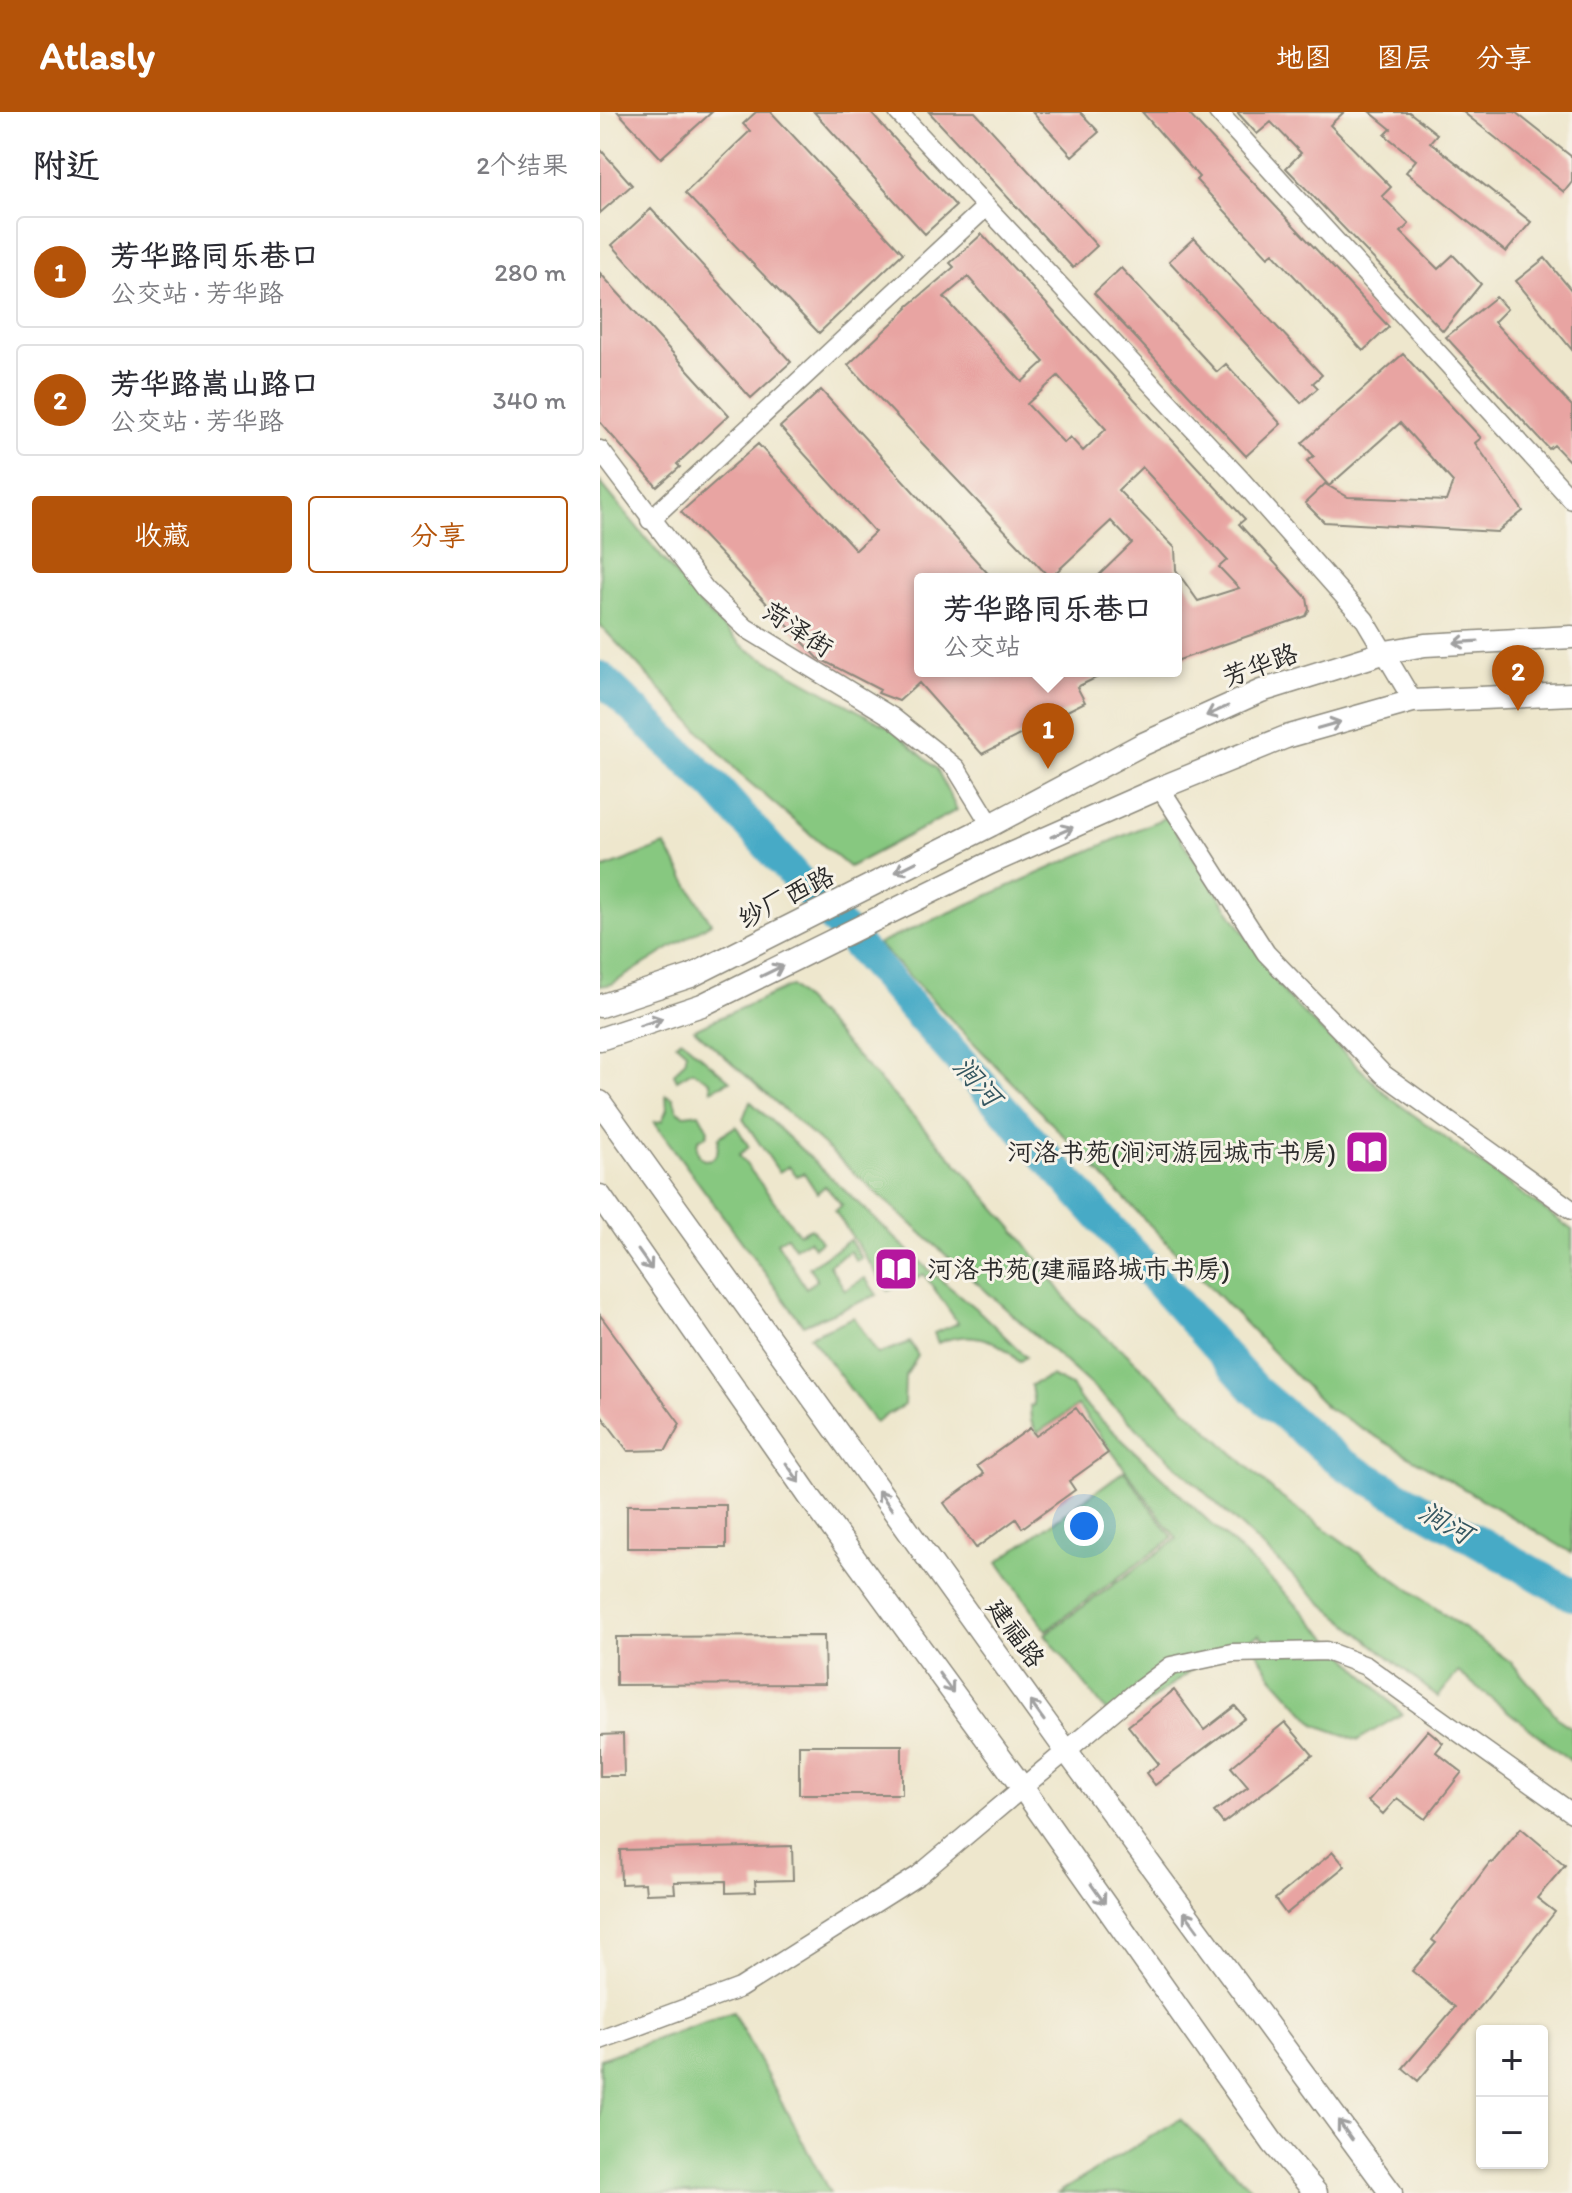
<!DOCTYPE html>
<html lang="zh">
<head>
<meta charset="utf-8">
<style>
  :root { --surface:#fff; --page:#f7f7f7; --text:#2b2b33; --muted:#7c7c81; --line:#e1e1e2; --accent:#b45309 }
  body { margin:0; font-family:Itim,"LXGW WenKai TC",sans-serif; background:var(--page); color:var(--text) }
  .controls { position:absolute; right:24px; bottom:24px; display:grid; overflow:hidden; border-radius:8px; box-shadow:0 2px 6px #0004 }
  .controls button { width:72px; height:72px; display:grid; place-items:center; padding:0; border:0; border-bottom:2px solid var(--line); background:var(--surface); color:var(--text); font:40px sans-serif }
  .you { position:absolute; left:484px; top:1414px; width:28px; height:28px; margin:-20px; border:6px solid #fff; border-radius:50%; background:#1a73e8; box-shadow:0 0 0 12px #1a73e833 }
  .badge { display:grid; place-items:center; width:52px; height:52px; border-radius:50%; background:var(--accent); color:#fff; font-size:26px; font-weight:700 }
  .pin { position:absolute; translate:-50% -66px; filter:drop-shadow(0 2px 4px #0008) }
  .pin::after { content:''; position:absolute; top:42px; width:28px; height:24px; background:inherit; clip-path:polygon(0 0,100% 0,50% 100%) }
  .popup { position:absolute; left:314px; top:461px; width:268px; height:104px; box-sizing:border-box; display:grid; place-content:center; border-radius:8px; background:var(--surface); filter:drop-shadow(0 2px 6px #0005); font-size:26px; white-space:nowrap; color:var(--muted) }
  .popup b { font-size:30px; color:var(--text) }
  .popup::after { content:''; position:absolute; left:50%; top:100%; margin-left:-16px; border:16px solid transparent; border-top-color:var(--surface) }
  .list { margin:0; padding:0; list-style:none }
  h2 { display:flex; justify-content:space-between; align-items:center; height:104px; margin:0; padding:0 32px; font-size:34px }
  h2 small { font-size:26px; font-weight:400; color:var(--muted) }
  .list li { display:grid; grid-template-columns:52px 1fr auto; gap:24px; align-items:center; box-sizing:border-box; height:112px; margin:0 16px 16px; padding:0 16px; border:2px solid var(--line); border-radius:8px }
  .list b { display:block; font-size:30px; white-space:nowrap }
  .list p { margin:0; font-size:26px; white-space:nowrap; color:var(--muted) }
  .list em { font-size:26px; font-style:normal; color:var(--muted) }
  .actions { display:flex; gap:16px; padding:24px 32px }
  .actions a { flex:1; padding:18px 0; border:2px solid var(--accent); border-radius:8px; text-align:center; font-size:28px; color:var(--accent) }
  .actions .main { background:var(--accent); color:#fff }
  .map { position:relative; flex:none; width:972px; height:2081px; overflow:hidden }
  header { display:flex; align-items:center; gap:48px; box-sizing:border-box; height:112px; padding:0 40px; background:var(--accent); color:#fff }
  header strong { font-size:38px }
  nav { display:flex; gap:44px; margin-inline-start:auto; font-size:28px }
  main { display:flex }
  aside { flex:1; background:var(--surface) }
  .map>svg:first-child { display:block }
  .green { fill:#87c880; stroke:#597a56; stroke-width:2 }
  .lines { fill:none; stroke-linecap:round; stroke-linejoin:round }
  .river { stroke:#47aac6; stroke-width:32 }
  .building { fill:#e8a4a2; fill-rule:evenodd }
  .minor-casing { stroke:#8c897c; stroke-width:21 }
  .major-casing { stroke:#8c897c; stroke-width:25 }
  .minor { stroke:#fff; stroke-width:18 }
  .major { stroke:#fff; stroke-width:22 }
  .oneway { stroke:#a0a0a0 }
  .labels { text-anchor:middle; stroke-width:6; stroke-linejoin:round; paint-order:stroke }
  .street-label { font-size:26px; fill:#2b2b2b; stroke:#f7f3e8 }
  .poi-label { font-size:26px; fill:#2b2b2b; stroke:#f7f3e8; text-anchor:end }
  .water-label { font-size:28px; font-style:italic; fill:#355761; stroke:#f7f3e8 }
</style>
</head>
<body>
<header>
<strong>Atlasly</strong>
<nav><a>地图</a><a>图层</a><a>分享</a></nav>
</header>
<main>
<aside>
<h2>附近<small>2个结果</small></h2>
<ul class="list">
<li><span class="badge">1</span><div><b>芳华路同乐巷口</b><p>公交站 · 芳华路</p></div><em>280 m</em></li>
<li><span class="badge">2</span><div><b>芳华路嵩山路口</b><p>公交站 · 芳华路</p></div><em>340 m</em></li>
</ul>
<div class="actions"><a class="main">收藏</a><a>分享</a></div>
</aside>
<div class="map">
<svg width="972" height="2081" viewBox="0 0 972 2081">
  <rect width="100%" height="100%" fill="#f7f3e8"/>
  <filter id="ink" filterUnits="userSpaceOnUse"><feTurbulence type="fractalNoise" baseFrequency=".0125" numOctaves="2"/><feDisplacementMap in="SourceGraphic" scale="16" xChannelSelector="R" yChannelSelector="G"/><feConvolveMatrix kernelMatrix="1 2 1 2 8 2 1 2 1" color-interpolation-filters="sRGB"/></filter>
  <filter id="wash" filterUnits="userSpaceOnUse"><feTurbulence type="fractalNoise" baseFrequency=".006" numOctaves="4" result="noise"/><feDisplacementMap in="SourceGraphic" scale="32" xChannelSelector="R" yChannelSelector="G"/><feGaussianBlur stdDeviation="1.8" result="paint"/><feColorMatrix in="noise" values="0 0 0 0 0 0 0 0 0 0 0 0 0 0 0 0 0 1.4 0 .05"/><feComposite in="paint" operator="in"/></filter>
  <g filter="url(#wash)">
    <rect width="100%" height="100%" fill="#eee7cd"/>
    <path class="green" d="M 0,370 L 103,496 L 145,536 L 293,618 L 337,657 L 357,698 L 249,755 L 142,664 L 0,513 Z
      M 566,705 L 688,886 L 789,985 L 972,1118 L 972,1441 L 726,1295 L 278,832 Z
      M 65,733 L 111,811 L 12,872 L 0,874 L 0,755 L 5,756 Z
      M 191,874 L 354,1048 L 424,1129 L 477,1201 L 526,1241 L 678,1383 L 912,1551 L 960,1608 L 972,1616 L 972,1650 L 858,1560 L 838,1585 L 721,1490 L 493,1275 L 94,917 Z
      M 81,927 L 130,969 L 111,978 L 110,970 L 92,959 L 77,968 L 74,962 L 86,947 L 86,940 L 76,931 Z
      M 66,983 L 73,986 L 78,1000 L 85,1003 L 99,1001 L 108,1018 L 106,1024 L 98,1028 C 96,1037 97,1043 104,1048 L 112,1047 L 117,1042 L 119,1025 L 136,1014 L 149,1035 L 139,1043 L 199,1122 L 211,1116 L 221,1130 L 214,1135 L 209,1128 L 195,1136 L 187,1124 L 177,1130 L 206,1176 L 217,1168 L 209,1155 L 250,1128 L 261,1146 L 256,1149 L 250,1139 L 229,1153 L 245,1178 L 265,1166 L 277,1183 L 203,1213 L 54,1010 L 62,1009 L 67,997 Z
      M 150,989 L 330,1159 L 381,1201 L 426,1245 L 419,1250 C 397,1225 369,1218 338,1231 L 334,1221 L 358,1211 L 324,1162 L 288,1179 L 235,1099 L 242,1093 L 225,1074 L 217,1081 L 204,1061 L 197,1064 L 189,1054 L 179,1060 L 143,1007 Z
      M 254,1205 L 278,1242 L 310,1230 L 318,1244 L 305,1265 L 304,1293 L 275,1310 L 210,1224 Z
      M 451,1264 L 471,1274 L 482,1290 L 688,1484 L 802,1602 L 758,1628 L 716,1613 L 670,1562 L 656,1538 L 665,1528 L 659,1523 L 602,1550 L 528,1606 L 513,1608 L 445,1522 L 577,1427 L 478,1294 L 437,1321 L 431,1309 L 430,1294 L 434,1293 L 431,1273 Z
      M 524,1359 L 573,1426 L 446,1518 L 398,1450 Z
      M 133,1900 L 230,2081 L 0,2081 L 0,1947 Z
      M 580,2007 L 656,2081 L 458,2081 Z"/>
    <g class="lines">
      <path class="river" d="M 0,565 L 116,676 L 655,1278 L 743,1352 L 972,1483"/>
    </g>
    <g id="blocks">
      <path class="building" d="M 18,0 L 112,0 L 61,46 Z
        M 156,0 L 171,0 L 303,141 L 219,221 L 85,81 L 150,19 L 143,12 Z
        M 214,0 L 270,0 L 356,94 L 325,122 Z
        M 329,0 L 375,0 L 497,134 L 473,156 Z
        M 432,0 L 480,0 L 499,20 L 472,44 Z
        M 542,0 L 587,0 L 789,215 L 763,239 L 673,141 L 668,145 L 596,68 L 599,65 Z
        M 637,0 L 744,0 L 730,13 L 791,75 L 782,84 L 809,112 L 801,120 L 838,157 L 853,143 L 881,172 L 843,219 L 686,56 L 701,41 L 671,10 L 657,22 Z
        M 770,0 L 809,0 L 837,22 L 830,30 L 931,110 L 906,140 L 806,60 L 816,48 L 785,23 L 791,17 Z
        M 863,0 L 915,0 L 972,45 L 972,70 L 964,80 Z
        M 0,37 L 32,73 L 0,101 Z
        M 51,97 L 191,250 L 151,286 L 12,133 Z
        M 382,122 L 645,407 L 639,412 L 707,486 L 709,498 L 706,504 L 576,549 L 576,467 L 495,467 L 532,431 L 511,409 L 450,466 L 248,253 L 308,196 L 307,195 L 354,155 L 350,151 ZM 368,165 L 444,250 L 422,270 L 344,185 ZM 458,264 L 506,317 L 483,339 L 470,325 L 464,331 L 427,292 ZM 542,355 L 627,448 L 619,455 L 639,476 L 598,489 L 576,458 L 575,436 L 518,378 Z
        M 594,126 L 722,263 L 713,271 L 718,276 L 701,291 L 569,149 Z
        M 945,146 L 972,179 L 972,238 L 916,169 Z
        M 521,156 L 617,260 L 626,252 L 681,312 L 646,344 L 494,181 Z
        M 0,161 L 129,303 L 77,352 L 80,355 L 57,375 L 0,310 Z
        M 896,185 L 907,197 L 894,210 L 972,294 L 972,352 L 954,333 L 949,337 L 846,225 Z
        M 803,242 L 881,326 L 875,331 L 923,399 L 897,420 L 724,410 L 705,391 L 725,372 L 748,385 L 846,389 L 853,370 L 800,311 L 729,374 L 707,349 L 714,344 L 702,331 Z
        M 221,278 L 393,467 L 320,467 L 320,559 L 510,559 L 477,575 L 485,590 L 382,642 L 319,571 L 299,589 L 278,581 L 280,578 L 218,546 L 81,400 L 158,332 L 256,438 L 275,420 L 180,315 Z
        M 0,1203 L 80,1312 L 66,1338 L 28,1339 L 0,1302 Z
        M 476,1296 L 508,1341 L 469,1369 L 475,1378 L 422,1416 L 416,1407 L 376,1436 L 344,1391 L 384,1362 L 377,1354 L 430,1316 L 436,1324 Z
        M 27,1393 L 126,1393 L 126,1436 L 27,1436 Z
        M 224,1524 L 225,1572 L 16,1573 L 16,1525 Z
        M 574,1578 L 604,1618 L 635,1594 L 645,1606 L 555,1673 L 546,1661 L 559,1652 L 528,1614 Z
        M 685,1610 L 713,1643 L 623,1711 L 614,1700 L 648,1675 L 631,1655 Z
        M 828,1618 L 843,1631 L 836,1640 L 862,1660 L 825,1707 L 797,1686 L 783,1702 L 768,1689 Z
        M 23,1622 L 24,1664 L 0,1664 L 0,1623 Z
        M 199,1633 L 302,1633 L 302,1682 L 199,1682 Z
        M 921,1716 L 965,1753 L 937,1786 L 955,1800 L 881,1894 L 818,1969 L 803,1956 L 855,1895 L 812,1859 L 836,1831 L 832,1828 L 890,1750 L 892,1751 Z
        M 192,1734 L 193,1768 L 155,1769 L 156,1780 L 126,1781 L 126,1769 L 74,1770 L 75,1781 L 46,1782 L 45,1771 L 21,1772 L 20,1738 Z
        M 733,1740 L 745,1754 L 686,1802 L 675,1787 Z"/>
    </g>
  </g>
  <g filter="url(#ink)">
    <use href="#blocks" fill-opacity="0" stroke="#8c897c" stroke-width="2"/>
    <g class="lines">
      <g class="minor-casing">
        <path id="minor" d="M 298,0 L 641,368 L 765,508 L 813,589
          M 618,0 L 972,388
          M 0,338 L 105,477 L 146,516 L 292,605 L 356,656 L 391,713
          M 50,408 L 386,95
          M 560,676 L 666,841 L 783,962 L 972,1098
          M 0,1928 L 140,1876 L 319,1763 L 535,1581 L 571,1554 L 632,1541 L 726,1539 L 766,1554 L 972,1701"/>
      </g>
      <g class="major-casing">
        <path id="major" d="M 0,894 L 91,864 L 391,713 L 541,633 L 661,579 L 786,540 L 825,533 L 972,525
          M 0,927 L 102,893 L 390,751 L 560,676 L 686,625 L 813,589 L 972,582
          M 0,990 L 460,1630 L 791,2081
          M 0,1084 L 209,1384 L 422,1675 L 673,2031 L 716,2081"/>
      </g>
      <use href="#minor" class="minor"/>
      <use href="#major" class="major"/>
    </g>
    <defs><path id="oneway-shaft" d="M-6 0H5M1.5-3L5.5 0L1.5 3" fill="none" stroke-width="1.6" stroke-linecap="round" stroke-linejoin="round" transform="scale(2)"/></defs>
    <g class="oneway">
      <use href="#oneway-shaft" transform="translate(866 530) rotate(176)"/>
      <use href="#oneway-shaft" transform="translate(617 599) rotate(156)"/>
      <use href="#oneway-shaft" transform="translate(729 613) rotate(-16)"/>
      <use href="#oneway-shaft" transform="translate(462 720) rotate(-24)"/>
      <use href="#oneway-shaft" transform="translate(306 755) rotate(153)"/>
      <use href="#oneway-shaft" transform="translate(172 859) rotate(-26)"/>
      <use href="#oneway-shaft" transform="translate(51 910) rotate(-18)"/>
      <use href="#oneway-shaft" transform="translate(45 1148) rotate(55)"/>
      <use href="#oneway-shaft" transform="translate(193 1361) rotate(55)"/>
      <use href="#oneway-shaft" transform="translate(285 1388) rotate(-126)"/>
      <use href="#oneway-shaft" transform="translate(346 1571) rotate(54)"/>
      <use href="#oneway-shaft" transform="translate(437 1599) rotate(-126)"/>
      <use href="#oneway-shaft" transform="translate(498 1782) rotate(55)"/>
      <use href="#oneway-shaft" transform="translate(591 1809) rotate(-126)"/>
      <use href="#oneway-shaft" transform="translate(745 2018) rotate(-126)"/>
    </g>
  </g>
  <defs>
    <g id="library-square" transform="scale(2.3)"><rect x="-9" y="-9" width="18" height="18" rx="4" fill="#b5179e" stroke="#f7f3e8"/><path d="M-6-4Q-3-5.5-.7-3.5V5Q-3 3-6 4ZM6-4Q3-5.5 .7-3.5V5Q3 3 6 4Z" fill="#fff"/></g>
  </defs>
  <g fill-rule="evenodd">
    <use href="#library-square" x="767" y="1040"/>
    <use href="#library-square" x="296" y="1157"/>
  </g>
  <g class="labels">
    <g class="street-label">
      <text transform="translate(198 517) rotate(33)" y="9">菏泽街</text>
      <text transform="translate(660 553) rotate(-20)" y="9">芳华路</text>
      <text transform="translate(186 785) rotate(-27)" y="9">纱厂西路</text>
      <text transform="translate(416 1521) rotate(54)" y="9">建福路</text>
    </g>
    <g class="poi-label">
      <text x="736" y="1049">河洛书苑(涧河游园城市书房)</text>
      <text x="327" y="1166" text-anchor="start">河洛书苑(建福路城市书房)</text>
    </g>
    <g class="water-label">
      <text transform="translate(378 969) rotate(48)" y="10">涧河</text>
      <text transform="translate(846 1410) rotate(30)" y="10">涧河</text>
    </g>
  </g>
</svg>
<div class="controls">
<button>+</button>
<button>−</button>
</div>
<div class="you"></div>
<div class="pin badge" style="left:448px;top:657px">1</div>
<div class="popup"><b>芳华路同乐巷口</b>公交站</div>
<div class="pin badge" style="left:918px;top:599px">2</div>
</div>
</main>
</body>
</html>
